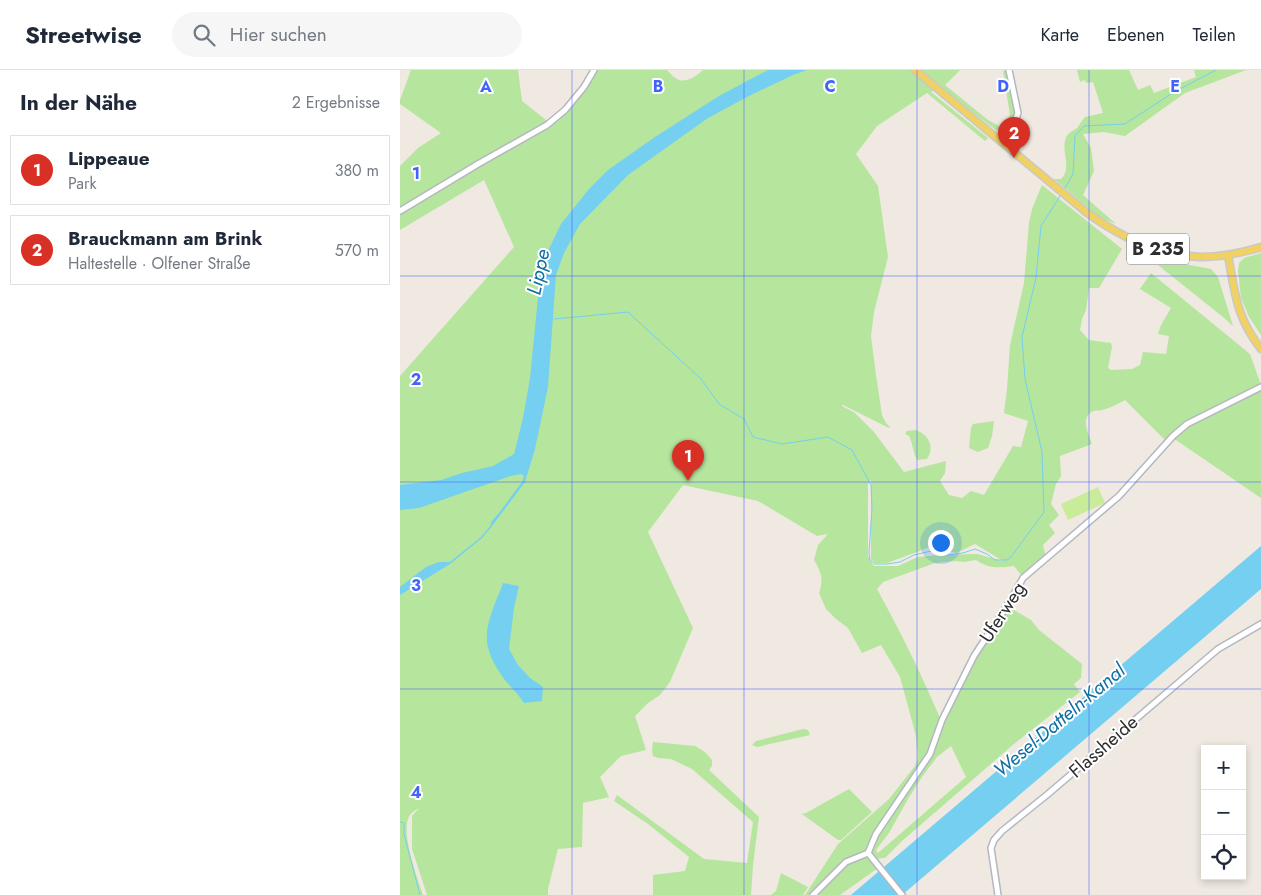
<!DOCTYPE html>
<html lang="de">
<head>
<meta charset="utf-8">
<style>
  :root { --surface:#fff; --page:#f6f6f7; --text:#1f2937; --muted:#747a83; --line:#e0e1e3; --accent:#d93025 }
  body { margin:0; font-family:Jost,sans-serif; background:var(--page); color:var(--text) }
  .controls { position:absolute; right:15px; bottom:15px; display:grid; overflow:hidden; border-radius:0px; box-shadow:0 2px 8px #0003 }
  .controls button { width:45px; height:45px; display:grid; place-items:center; padding:0; border:0; border-bottom:1px solid var(--line); background:var(--surface); color:var(--text); font:25px sans-serif }
  .you { position:absolute; left:540px; top:472px; width:18px; height:18px; margin:-12px; border:4px solid #fff; border-radius:50%; background:#1a73e8; box-shadow:0 0 0 8px #1a73e833 }
  .badge { display:grid; place-items:center; width:32px; height:32px; border-radius:50%; background:var(--accent); color:#fff; font-size:16px; font-weight:700 }
  .pin { position:absolute; translate:-50% -41px; filter:drop-shadow(0 1px 2px #0008) }
  .pin::after { content:''; position:absolute; top:26px; width:18px; height:15px; background:inherit; clip-path:polygon(0 0,100% 0,50% 100%) }
  .list { margin:0; padding:0; list-style:none }
  h2 { display:flex; justify-content:space-between; align-items:center; height:65px; margin:0; padding:0 20px; font-size:21px }
  h2 small { font-size:16px; font-weight:400; color:var(--muted) }
  .list li { display:grid; grid-template-columns:32px 1fr auto; gap:15px; align-items:center; box-sizing:border-box; height:70px; margin:0 10px 10px; padding:0 10px; border:1px solid var(--line); border-radius:0px }
  .list b { display:block; font-size:19px; white-space:nowrap }
  .list p { margin:0; font-size:16px; white-space:nowrap; color:var(--muted) }
  .list em { font-size:16px; font-style:normal; color:var(--muted) }
  .icon { flex:none; width:28px; height:28px; fill:none; stroke:currentColor; stroke-width:2; stroke-linecap:round; stroke-linejoin:round }
  .map { position:relative; flex:none; width:861px; height:825px; overflow:hidden }
  header { display:flex; align-items:center; gap:30px; box-sizing:border-box; height:70px; padding:0 25px; background:var(--surface); border-bottom:1px solid var(--line) }
  header strong { font-size:24px }
  nav { display:flex; gap:28px; margin-inline-start:auto; font-size:18px }
  .search { width:350px; height:45px; background:var(--page); display:flex; align-items:center; gap:12px; box-sizing:border-box; padding:0 18px; border-radius:28px; color:var(--muted); font-size:19px }
  main { display:flex }
  aside { flex:1; background:var(--surface) }
  .map>svg:first-child { display:block }
  .green { fill:#b6e59e; fill-rule:evenodd }
  .pitch { fill:#c9ec9a }
  .water { fill:#75cff0 }
  .lines { fill:none; stroke-linecap:round; stroke-linejoin:round }
  .stream { stroke:#75cff0; stroke-width:1 }
  .minor-casing { stroke:#b4b7c1; stroke-width:8 }
  .major-casing { stroke:#c9c9c9; stroke-width:9 }
  .minor { stroke:#fff; stroke-width:5 }
  .major { stroke:#f2d163; stroke-width:6 }
  .grid { fill:none; stroke:#4264fb; stroke-width:1; stroke-opacity:0.55 }
  .labels { text-anchor:middle; stroke-width:4; stroke-linejoin:round; paint-order:stroke }
  .shield { fill:#fff; stroke:#6d6d6d; stroke-width:1 }
  .shield-label { font-size:18px; font-weight:bold; fill:#2e2e2e }
  .street-label { font-size:19px; fill:#2e2e2e; stroke:#fff }
  .water-label { font-size:20px; font-style:italic; fill:#0d6fa3; stroke:#fff }
  .grid-label { font-size:16px; text-anchor:middle; font-weight:bold; fill:#4264fb; stroke:#fff; stroke-width:4; stroke-linejoin:round; paint-order:stroke }
</style>
</head>
<body>
<header>
<strong>Streetwise</strong>
<div class="search"><svg class="icon" aria-label="search" viewBox="0 0 24 24"><circle cx="10" cy="10" r="6"/><path d="M15 15l6 6"/></svg>Hier suchen</div>
<nav><a>Karte</a><a>Ebenen</a><a>Teilen</a></nav>
</header>
<main>
<aside>
<h2>In der Nähe<small>2 Ergebnisse</small></h2>
<ul class="list">
<li><span class="badge">1</span><div><b>Lippeaue</b><p>Park</p></div><em>380 m</em></li>
<li><span class="badge">2</span><div><b>Brauckmann am Brink</b><p>Haltestelle · Olfener Straße</p></div><em>570 m</em></li>
</ul>
</aside>
<div class="map">
<svg width="861" height="825" viewBox="0 0 861 825">
  <rect width="100%" height="100%" fill="#efe9e1"/>
  <path class="green" d="M 11,0 L 118,0 L 122,31 L 151,54 L 190,11 L 195,0 L 267,0 C 270,3 273,7 277,9 C 285,14 297,6 303,0 L 560,0 L 545,15 L 588,50 L 599,56 L 603,56 L 610,45 L 603,1 L 607,0 L 616,42 L 612,53 L 606,61 L 596,60 L 575,44 L 541,17 L 531,22 L 588,68 L 585,71 L 527,23 L 477,56 L 456,84 L 478,116 L 488,187 L 474,242 L 471,266 L 476,305 L 482,345 L 486,353 L 491,358 L 487,357 L 443,335 L 442,336 L 455,343 L 474,362 L 504,402 L 546,391 L 545,403 L 540,411 L 549,425 L 562,428 L 571,421 L 584,425 L 613,376 L 621,377 L 628,351 L 604,343 L 607,319 L 610,275 L 624,213 L 629,153 L 632,139 L 642,115 L 722,179 L 699,218 L 689,218 L 686,240 L 682,249 L 680,260 L 689,270 L 711,273 L 712,277 L 708,298 L 711,300 L 732,299 L 740,295 L 743,282 L 766,284 L 769,266 L 758,264 C 760,255 766,247 771,238 L 740,219 L 751,203 L 850,284 L 861,315 L 785,353 L 765,370 L 725,330 C 718,334 710,338 702,340 C 700,341 696,340 694,341 C 679,346 689,365 692,374 L 660,386 L 661,406 L 656,414 L 651,434 L 659,445 L 649,455 L 655,463 L 643,475 L 646,487 L 621,505 L 614,496 C 599,498 589,499 576,490 L 564,492 L 555,491 L 535,493 L 483,512 L 477,519 C 501,563 523,607 542,653 L 581,577 L 609,537 L 631,550 L 639,560 L 682,594 L 681,608 L 674,614 L 680,622 L 615,673 L 502,771 L 485,788 L 483,788 L 476,789 L 471,783 L 473,777 L 466,782 L 478,798 L 440,825 L 405,825 L 438,774 L 489,729 L 515,696 L 518,688 L 516,666 L 500,607 L 481,575 L 462,583 L 448,558 L 436,549 L 426,539 L 419,523 C 424,510 421,501 414,490 L 418,475 L 428,464 L 417,466 L 358,431 L 283,415 L 248,462 L 293,558 L 270,612 L 260,625 L 248,633 L 235,646 L 246,680 L 221,686 L 200,707 L 209,727 L 183,733 L 182,777 L 158,779 L 148,819 L 148,825 L 27,825 L 12,779 L 12,746 L 19,738 C 14,741 10,743 8,749 C 2,766 17,807 23,825 L 0,825 L 0,306 L 114,177 L 84,110 L 0,160 L 0,96 L 18,78 L 41,63 L 0,34 L 0,30 ZM 471,410 L 471,489 L 475,493 L 487,493 L 533,476 L 556,483 L 575,474 L 603,491 L 577,484 L 539,485 L 518,487 L 498,496 L 474,496 L 468,486 L 468,414 ZM 551,676 L 566,707 L 478,783 L 476,780 L 489,763 L 508,729 L 522,707 L 537,687 Z
    M 677,0 L 729,0 L 738,20 L 750,15 L 754,23 L 796,7 L 794,0 L 846,0 L 785,23 L 725,66 L 704,62 L 683,64 L 691,78 L 694,101 L 683,125 L 716,154 L 699,147 L 654,109 L 661,109 C 672,98 662,84 665,71 C 666,62 673,62 678,57 C 680,54 682,50 685,47 L 703,43 L 693,12 L 686,13 L 685,10 L 680,12 Z
    M 861,183 L 861,265 L 849,247 L 841,228 L 838,201 L 839,193 L 844,188 Z
    M 744,184 L 784,194 L 811,199 L 818,207 L 833,256 L 823,247 Z
    M 861,319 L 861,428 L 773,368 L 788,357 Z
    M 594,351 L 592,366 L 588,378 L 578,382 L 569,378 L 571,358 L 573,354 Z
    M 515,360 C 529,364 535,377 527,389 L 517,390 C 513,383 513,374 509,366 L 505,364 L 507,361 Z
    M 403,659 L 408,660 L 410,665 L 357,677 L 352,675 L 356,671 Z
    M 253,672 L 295,676 L 305,682 L 312,690 L 312,696 L 309,700 L 359,747 L 353,795 L 351,825 L 253,825 L 253,805 L 285,801 L 289,787 L 248,754 L 214,731 L 217,725 L 304,789 L 347,793 L 353,752 L 292,699 L 271,689 L 258,688 L 253,686 L 252,681 Z
    M 449,719 L 472,742 L 441,770 L 438,770 L 402,744 L 406,743 Z
    M 381,803 L 408,817 L 403,825 L 371,825 L 376,821 Z"/>
  <path class="pitch" d="M 698,417 L 705,433 L 668,450 L 661,434 Z"/>
  <path class="water" d="M 368,0 L 407,0 L 393,5 L 349,26 L 308,48 L 228,105 L 180,154 L 164,183 L 156,205 L 148,317 L 135,379 L 125,412 L 92,456 L 82,468 L 50,494 L 0,525 L 0,517 L 26,497 L 39,492 L 50,492 L 81,467 L 91,455 L 91,452 L 99,443 L 122,412 L 124,406 L 121,404 L 111,406 L 19,438 L 0,440 L 0,415 L 41,410 L 62,403 L 93,396 L 114,384 L 123,348 L 130,308 L 140,207 L 147,183 L 161,154 L 189,119 L 208,100 L 255,67 L 319,26 Z
    M 861,476 L 861,519 L 502,825 L 451,825 Z
    M 103,513 L 119,516 L 114,538 L 109,579 L 118,595 L 130,608 L 143,617 L 142,631 L 124,633 C 118,624 111,617 104,609 C 98,600 92,591 89,581 C 81,559 96,533 103,513 Z"/>
  <g class="lines">
    <path class="stream" d="M 665,118 L 673,104 L 675,66 L 684,56 L 725,54 L 774,22 L 816,0
      M 154,249 L 228,242 L 301,309 L 319,334 L 344,349 L 353,367 L 382,374 L 428,367 L 452,380 L 471,415 L 472,438 L 469,483 L 470,490 L 475,494 L 487,494 L 500,492 L 514,485 L 531,481 L 548,485 L 563,483 L 575,479 L 587,484 L 595,490 L 607,490 L 611,487 L 644,442 L 642,382 L 625,309 L 622,267 L 636,208 L 641,156 L 660,126
      M 0,752 L 4,753 L 4,764 L 20,825"/>
    <g class="minor-casing">
      <path id="minor" d="M 601,70 C 608,61 615,54 618,43 L 609,0
        M 0,141 L 78,94 L 147,55 L 165,40 L 184,17 L 194,0
        M 468,783 L 502,825
        M 413,825 L 446,792 L 468,783 L 476,764 L 530,684 L 542,650 L 574,586 L 610,531 L 623,508 L 719,426 L 773,366 L 787,354 L 861,317
        M 598,825 L 591,778 L 594,770 L 602,761 L 648,724 L 818,579 L 861,554"/>
    </g>
    <g class="major-casing">
      <path id="major" d="M 515,0 L 686,142 C 719,166 759,186 800,187 C 821,187 841,183 861,177
        M 828,185 C 835,223 836,247 861,279"/>
    </g>
    <use href="#minor" class="minor"/>
    <use href="#major" class="major"/>
  </g>
  <path class="grid" d="M 172,0 L 172,825M 344,0 L 344,825M 517,0 L 517,825M 689,0 L 689,825M 0,206 L 861,206M 0,412 L 861,412M 0,619 L 861,619"/>
  <g class="labels">
    <rect class="shield" x="727" y="163.5" width="62" height="31" rx="4"/>
    <g class="shield-label">
      <text x="758" y="185">B 235</text>
    </g>
    <g class="street-label">
      <text transform="translate(602 542) rotate(-57)" y="7">Uferweg</text>
      <text transform="translate(703 676) rotate(-41)" y="7">Flassheide</text>
    </g>
    <g class="water-label">
      <text transform="translate(138 202) rotate(-78)" y="7">Lippe</text>
      <text transform="translate(659 650) rotate(-40)" y="7">Wesel-Datteln-Kanal</text>
    </g>
  </g>
  <g class="grid-label">
    <text x="86" y="22">A</text>
    <text x="258" y="22">B</text>
    <text x="430" y="22">C</text>
    <text x="603" y="22">D</text>
    <text x="775" y="22">E</text>
    <text x="16" y="109">1</text>
    <text x="16" y="315">2</text>
    <text x="16" y="521">3</text>
    <text x="16" y="728">4</text>
  </g>
</svg>
<div class="controls">
<button>+</button>
<button>−</button>
<button><svg class="icon" aria-label="locate" viewBox="0 0 24 24"><circle cx="12" cy="12" r="6"/><path d="M12 2v4M12 18v4M2 12h4M18 12h4"/></svg></button>
</div>
<div class="you"></div>
<div class="pin badge" style="left:288px;top:411px">1</div>
<div class="pin badge" style="left:614px;top:88px">2</div>
</div>
</main>
</body>
</html>
